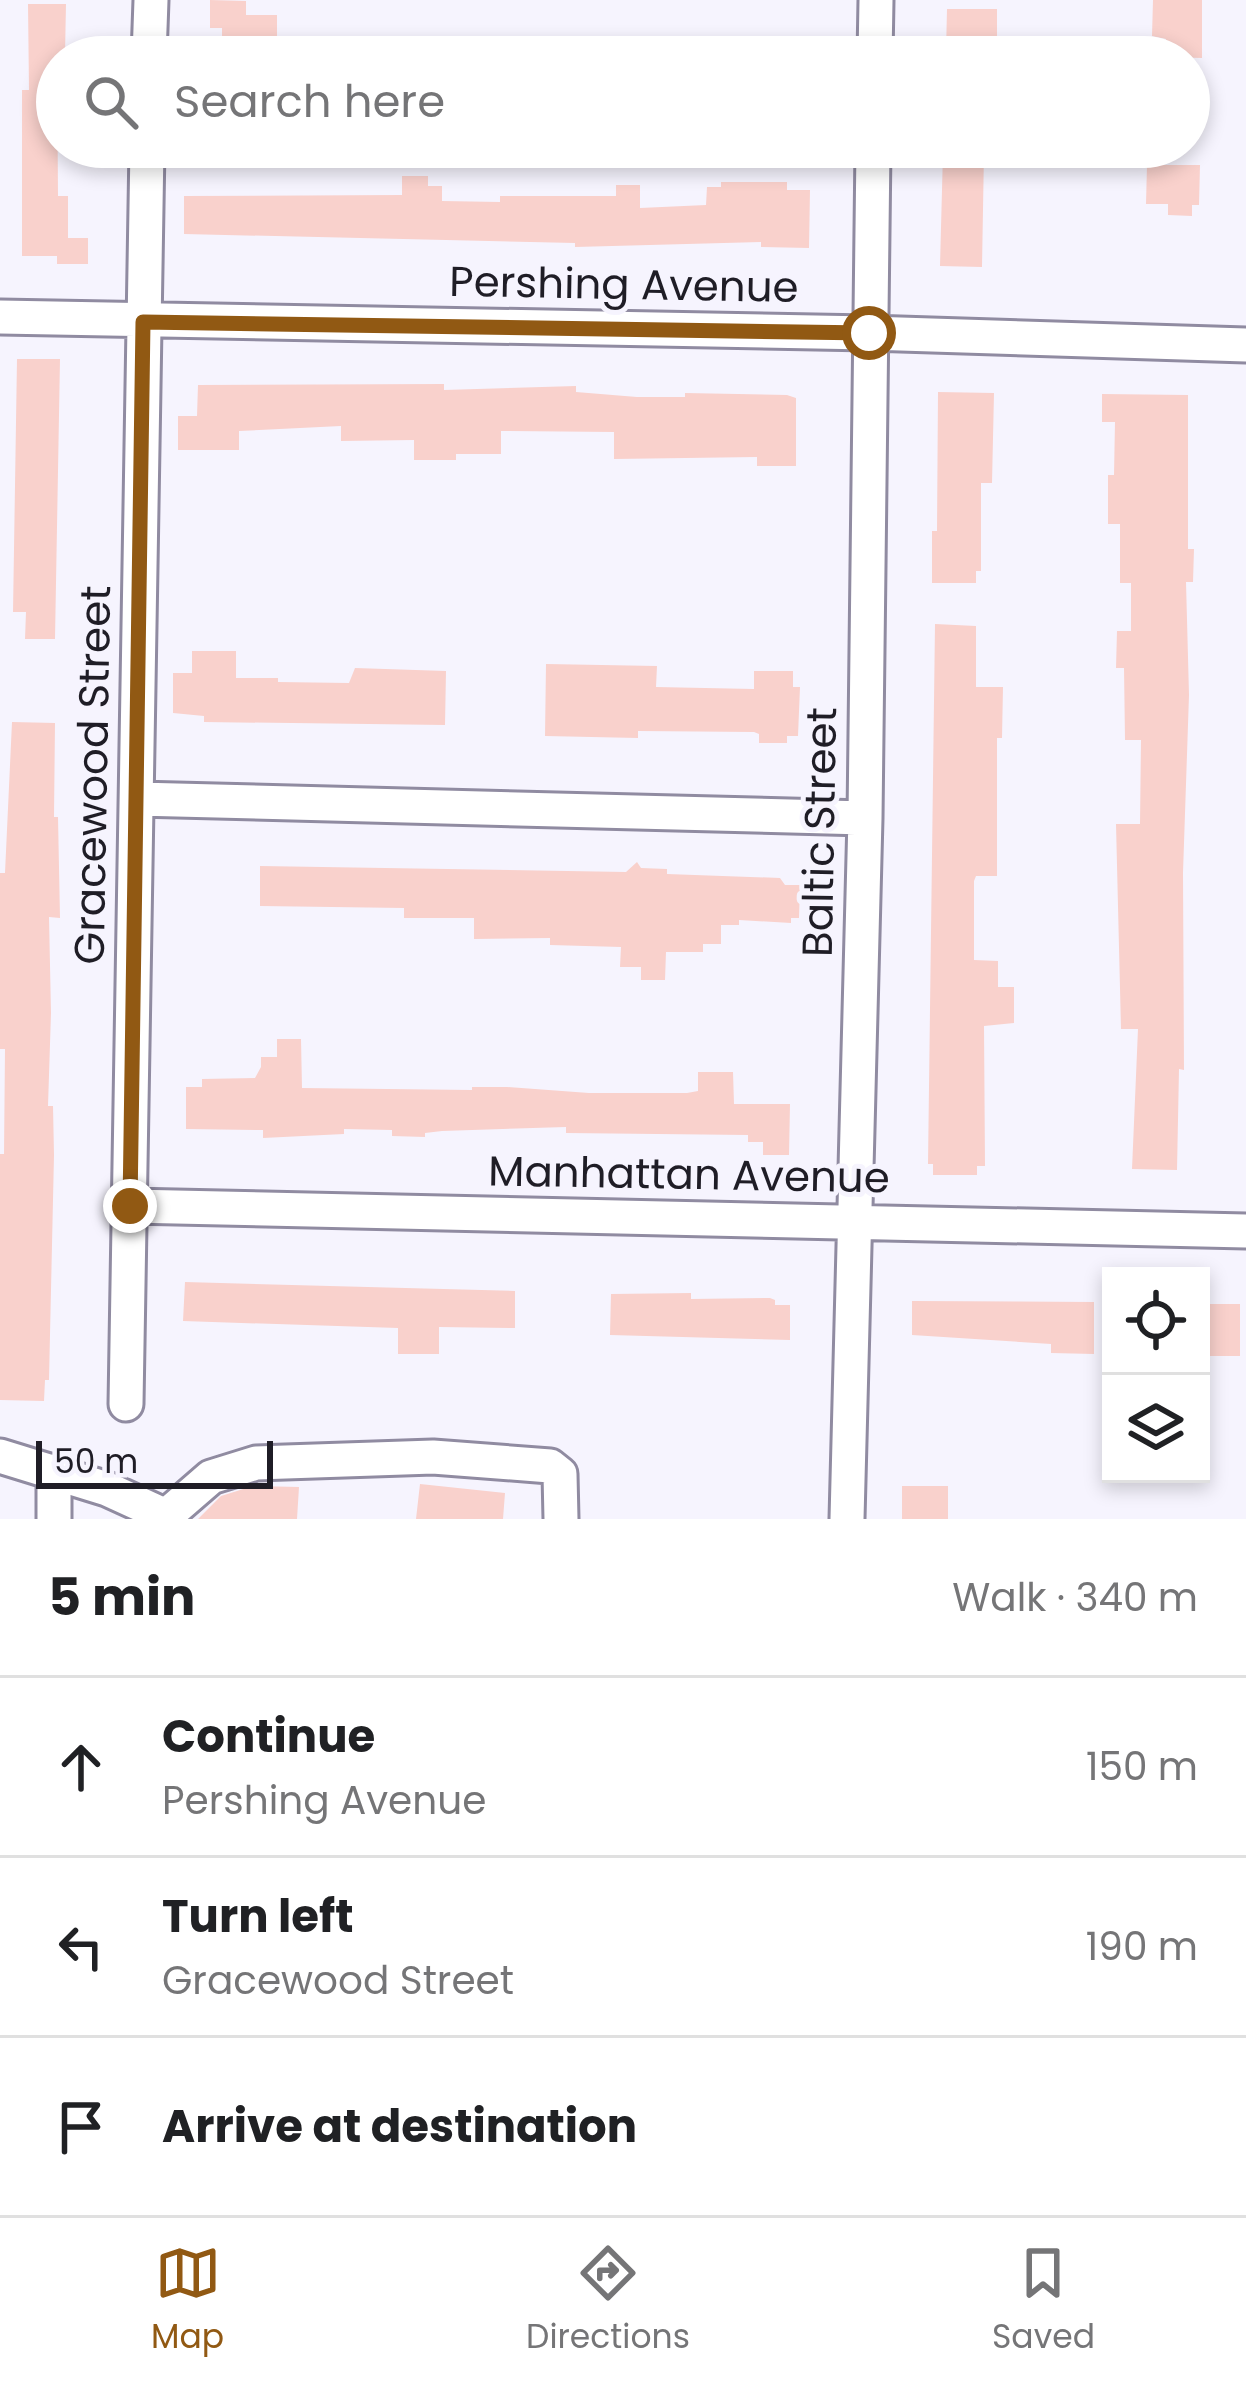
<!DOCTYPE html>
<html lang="en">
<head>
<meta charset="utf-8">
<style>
  :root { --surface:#fff; --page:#f2f2f2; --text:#202124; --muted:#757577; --line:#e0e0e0; --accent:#915913 }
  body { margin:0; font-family:Poppins,sans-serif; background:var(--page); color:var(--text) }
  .controls { position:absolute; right:36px; bottom:36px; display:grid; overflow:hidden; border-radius:0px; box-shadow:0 6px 18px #0003 }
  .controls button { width:108px; height:108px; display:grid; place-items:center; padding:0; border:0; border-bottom:3px solid var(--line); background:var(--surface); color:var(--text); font:60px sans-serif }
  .scale { position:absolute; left:36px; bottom:30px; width:237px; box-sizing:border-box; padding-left:12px; border:6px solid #1f1d26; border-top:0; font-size:33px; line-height:42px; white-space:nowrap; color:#1f1d26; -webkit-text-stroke:9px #f6f4fe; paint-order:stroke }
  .stop { position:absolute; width:36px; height:36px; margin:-27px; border:9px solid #915913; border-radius:50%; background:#fff }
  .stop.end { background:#915913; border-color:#fff; box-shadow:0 3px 12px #0008 }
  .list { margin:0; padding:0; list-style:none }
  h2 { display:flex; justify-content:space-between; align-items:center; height:156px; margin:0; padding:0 48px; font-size:51px }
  h2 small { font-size:39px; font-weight:400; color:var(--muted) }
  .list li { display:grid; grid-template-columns:78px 1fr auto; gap:36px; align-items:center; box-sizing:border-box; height:180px; padding:0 48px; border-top:3px solid var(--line) }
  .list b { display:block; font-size:45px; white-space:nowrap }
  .list p { margin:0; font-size:39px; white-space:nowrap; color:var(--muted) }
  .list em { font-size:39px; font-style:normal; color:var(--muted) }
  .icon { flex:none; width:66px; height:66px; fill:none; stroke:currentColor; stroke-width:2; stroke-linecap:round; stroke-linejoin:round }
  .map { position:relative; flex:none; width:1246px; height:1519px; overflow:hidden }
  .search { position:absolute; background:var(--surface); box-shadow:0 6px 18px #0003; left:36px; right:36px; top:36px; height:132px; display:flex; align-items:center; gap:30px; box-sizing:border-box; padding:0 42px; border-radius:66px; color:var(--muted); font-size:45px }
  .sheet { height:696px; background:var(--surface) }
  nav { display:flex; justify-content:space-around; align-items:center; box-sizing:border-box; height:168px; border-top:3px solid var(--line); background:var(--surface); font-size:33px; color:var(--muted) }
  nav a { display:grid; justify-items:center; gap:6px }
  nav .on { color:var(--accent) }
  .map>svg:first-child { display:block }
  .building { fill:#f9d1cc }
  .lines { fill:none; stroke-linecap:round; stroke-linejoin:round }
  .minor-casing { stroke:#908ba1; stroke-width:39 }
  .minor { stroke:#fff; stroke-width:33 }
  .route { stroke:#915913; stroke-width:15 }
  .labels { text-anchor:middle; stroke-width:10; stroke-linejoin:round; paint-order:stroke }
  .street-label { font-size:42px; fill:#1f1d26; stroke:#f6f4fe }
</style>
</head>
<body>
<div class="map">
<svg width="1246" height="1519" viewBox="0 0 1246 1519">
  <rect width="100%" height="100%" fill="#f6f4fe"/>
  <path class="building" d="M 210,0 L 246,1 L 246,15 L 277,15 L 277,49 L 222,49 L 222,28 L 210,28 Z
    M 1153,0 L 1202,0 L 1202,58 L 1166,57 L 1166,39 L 1152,36 Z
    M 28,4 L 66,4 L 65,54 L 57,54 L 58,196 L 68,196 L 68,238 L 88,238 L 88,264 L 57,264 L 57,256 L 22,256 L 22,90 L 29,90 Z
    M 947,9 L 997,9 L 997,53 L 946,52 Z
    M 943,152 L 984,152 L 982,267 L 940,266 Z
    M 1147,165 L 1200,165 L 1199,205 L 1192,205 L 1192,216 L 1168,215 L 1168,204 L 1146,204 Z
    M 402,176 L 428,176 L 428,186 L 442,186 L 442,201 L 500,202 L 500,196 L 616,196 L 616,185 L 640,185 L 640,208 L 706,205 L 707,187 L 721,187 L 721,182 L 787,182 L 787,190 L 810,190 L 809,248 L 761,247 L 761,242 L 575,247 L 575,243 L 184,234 L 184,196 L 402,195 Z
    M 17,359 L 60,359 L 55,639 L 25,639 L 26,612 L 13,612 Z
    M 444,384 L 444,390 L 576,386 L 576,392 L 637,397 L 685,397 L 685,393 L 787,395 L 796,398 L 796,466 L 757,466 L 757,457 L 614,459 L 614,432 L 501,431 L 501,454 L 456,454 L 456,460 L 414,460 L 414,440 L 341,441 L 341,426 L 239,431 L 239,450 L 178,450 L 178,416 L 197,416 L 198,385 Z
    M 938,392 L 994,393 L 992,483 L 981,483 L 981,571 L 976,571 L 976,583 L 932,583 L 932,531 L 937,531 Z
    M 1102,394 L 1188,395 L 1188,549 L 1194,549 L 1193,582 L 1186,582 L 1189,695 L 1183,873 L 1184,1070 L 1179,1069 L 1177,1170 L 1132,1169 L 1138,1029 L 1121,1029 L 1116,824 L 1140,824 L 1141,740 L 1125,740 L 1124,668 L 1116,668 L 1117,631 L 1131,631 L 1131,583 L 1120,583 L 1120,524 L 1108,524 L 1108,475 L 1114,475 L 1115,422 L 1102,422 Z
    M 935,624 L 976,626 L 976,687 L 1003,687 L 1002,738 L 997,738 L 997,876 L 976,876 L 974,881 L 974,960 L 998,961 L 998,987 L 1014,987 L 1014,1023 L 984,1026 L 985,1166 L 977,1166 L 977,1175 L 933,1175 L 933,1164 L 928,1164 Z
    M 192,651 L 236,651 L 236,678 L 278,678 L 278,682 L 349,683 L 355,668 L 446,671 L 445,725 L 204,722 L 204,716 L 173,713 L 173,673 L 192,673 Z
    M 546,664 L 657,666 L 656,687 L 754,689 L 754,671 L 793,671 L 793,687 L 800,687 L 798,736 L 787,736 L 787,743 L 759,743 L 759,734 L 754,732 L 638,731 L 638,738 L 545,736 Z
    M 12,722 L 55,723 L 54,817 L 58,817 L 60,918 L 49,917 L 51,1013 L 48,1106 L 53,1106 L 54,1155 L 49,1380 L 45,1380 L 44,1401 L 0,1400 L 0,1154 L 4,1154 L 5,1049 L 0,1049 L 0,873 L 5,873 Z
    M 637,862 L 641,868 L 667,869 L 667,874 L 780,878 L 785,885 L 800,885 L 799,918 L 791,918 L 791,923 L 739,920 L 739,925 L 721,925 L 721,944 L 703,944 L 703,952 L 666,952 L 665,980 L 641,980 L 641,967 L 620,967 L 621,947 L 550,945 L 550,938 L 474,939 L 474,918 L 404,918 L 404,908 L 260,906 L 260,866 L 626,872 Z
    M 277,1039 L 301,1039 L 302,1088 L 472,1090 L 472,1087 L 507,1087 L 589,1093 L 687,1093 L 698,1091 L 698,1072 L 733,1072 L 734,1104 L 790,1104 L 789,1155 L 763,1155 L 763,1142 L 748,1142 L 748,1135 L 566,1133 L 566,1127 L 442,1131 L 425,1133 L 425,1137 L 392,1136 L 392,1130 L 344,1129 L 344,1134 L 263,1138 L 263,1130 L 186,1129 L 186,1087 L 202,1087 L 202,1079 L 255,1078 L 261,1067 L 261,1057 L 277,1057 Z
    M 185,1282 L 515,1291 L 515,1328 L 439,1327 L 439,1354 L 398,1354 L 398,1328 L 183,1321 Z
    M 691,1293 L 691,1299 L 770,1298 L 775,1300 L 775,1305 L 790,1305 L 790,1340 L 610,1335 L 611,1294 Z
    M 912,1301 L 1094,1302 L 1094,1354 L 1051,1353 L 1051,1344 L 912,1335 Z
    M 1201,1304 L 1240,1304 L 1240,1356 L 1201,1356 Z
    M 420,1484 L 505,1493 L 503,1519 L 416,1519 Z
    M 253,1486 L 299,1487 L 297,1519 L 198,1519 L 221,1496 Z
    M 902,1486 L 948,1486 L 948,1519 L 902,1519 Z"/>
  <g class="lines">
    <g class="minor-casing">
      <path id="minor" d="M 149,57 L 151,0
        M 875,57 L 876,0
        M 0,317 L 869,333 L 1246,345
        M 137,799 L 865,818
        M 130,1206 L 1246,1231
        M 126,1404 L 147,147
        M 0,1456 L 107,1489 L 166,1516
        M 166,1516 L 211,1477 L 256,1463 L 433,1457 L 550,1466 L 560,1474 L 561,1519
        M 54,1519 L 54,1471
        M 847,1519 L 865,818 L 873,147"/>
    </g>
    <use href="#minor" class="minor"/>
  </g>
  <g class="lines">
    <path class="route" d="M 130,1206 L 143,322 L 869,333"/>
  </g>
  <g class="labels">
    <g class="street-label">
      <text transform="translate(624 284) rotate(1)" y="15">Pershing Avenue</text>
      <text transform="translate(92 775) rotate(-89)" y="15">Gracewood Street</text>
      <text transform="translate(819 832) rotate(-89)" y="15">Baltic Street</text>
      <text transform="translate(689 1174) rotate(1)" y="15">Manhattan Avenue</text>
    </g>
  </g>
</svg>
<div class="controls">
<button><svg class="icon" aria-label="locate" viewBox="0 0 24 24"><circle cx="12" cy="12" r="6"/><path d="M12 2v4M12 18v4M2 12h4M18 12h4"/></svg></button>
<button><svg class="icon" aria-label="layers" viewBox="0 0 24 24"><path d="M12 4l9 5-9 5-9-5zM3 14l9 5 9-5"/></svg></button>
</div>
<div class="scale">50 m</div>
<div class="stop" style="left:869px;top:333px"></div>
<div class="stop end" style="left:130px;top:1206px"></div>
<div class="search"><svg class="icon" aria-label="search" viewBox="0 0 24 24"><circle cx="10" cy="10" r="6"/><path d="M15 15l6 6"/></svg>Search here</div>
</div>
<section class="sheet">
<h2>5 min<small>Walk · 340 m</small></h2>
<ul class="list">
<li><svg class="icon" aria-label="ahead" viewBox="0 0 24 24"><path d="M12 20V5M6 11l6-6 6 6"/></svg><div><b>Continue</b><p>Pershing Avenue</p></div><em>150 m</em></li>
<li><svg class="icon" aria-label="left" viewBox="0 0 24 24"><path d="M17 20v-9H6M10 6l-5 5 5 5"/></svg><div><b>Turn left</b><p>Gracewood Street</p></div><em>190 m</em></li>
<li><svg class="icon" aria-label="arrive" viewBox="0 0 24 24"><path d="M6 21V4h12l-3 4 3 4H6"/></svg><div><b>Arrive at destination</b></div></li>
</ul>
</section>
<nav>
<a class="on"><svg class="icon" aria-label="map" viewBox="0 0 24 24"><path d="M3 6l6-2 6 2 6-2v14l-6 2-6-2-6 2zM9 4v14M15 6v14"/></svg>Map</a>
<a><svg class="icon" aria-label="directions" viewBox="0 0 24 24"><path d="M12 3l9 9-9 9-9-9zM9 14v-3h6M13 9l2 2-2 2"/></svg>Directions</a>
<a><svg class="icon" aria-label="saved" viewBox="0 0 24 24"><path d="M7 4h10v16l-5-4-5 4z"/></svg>Saved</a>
</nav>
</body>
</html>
